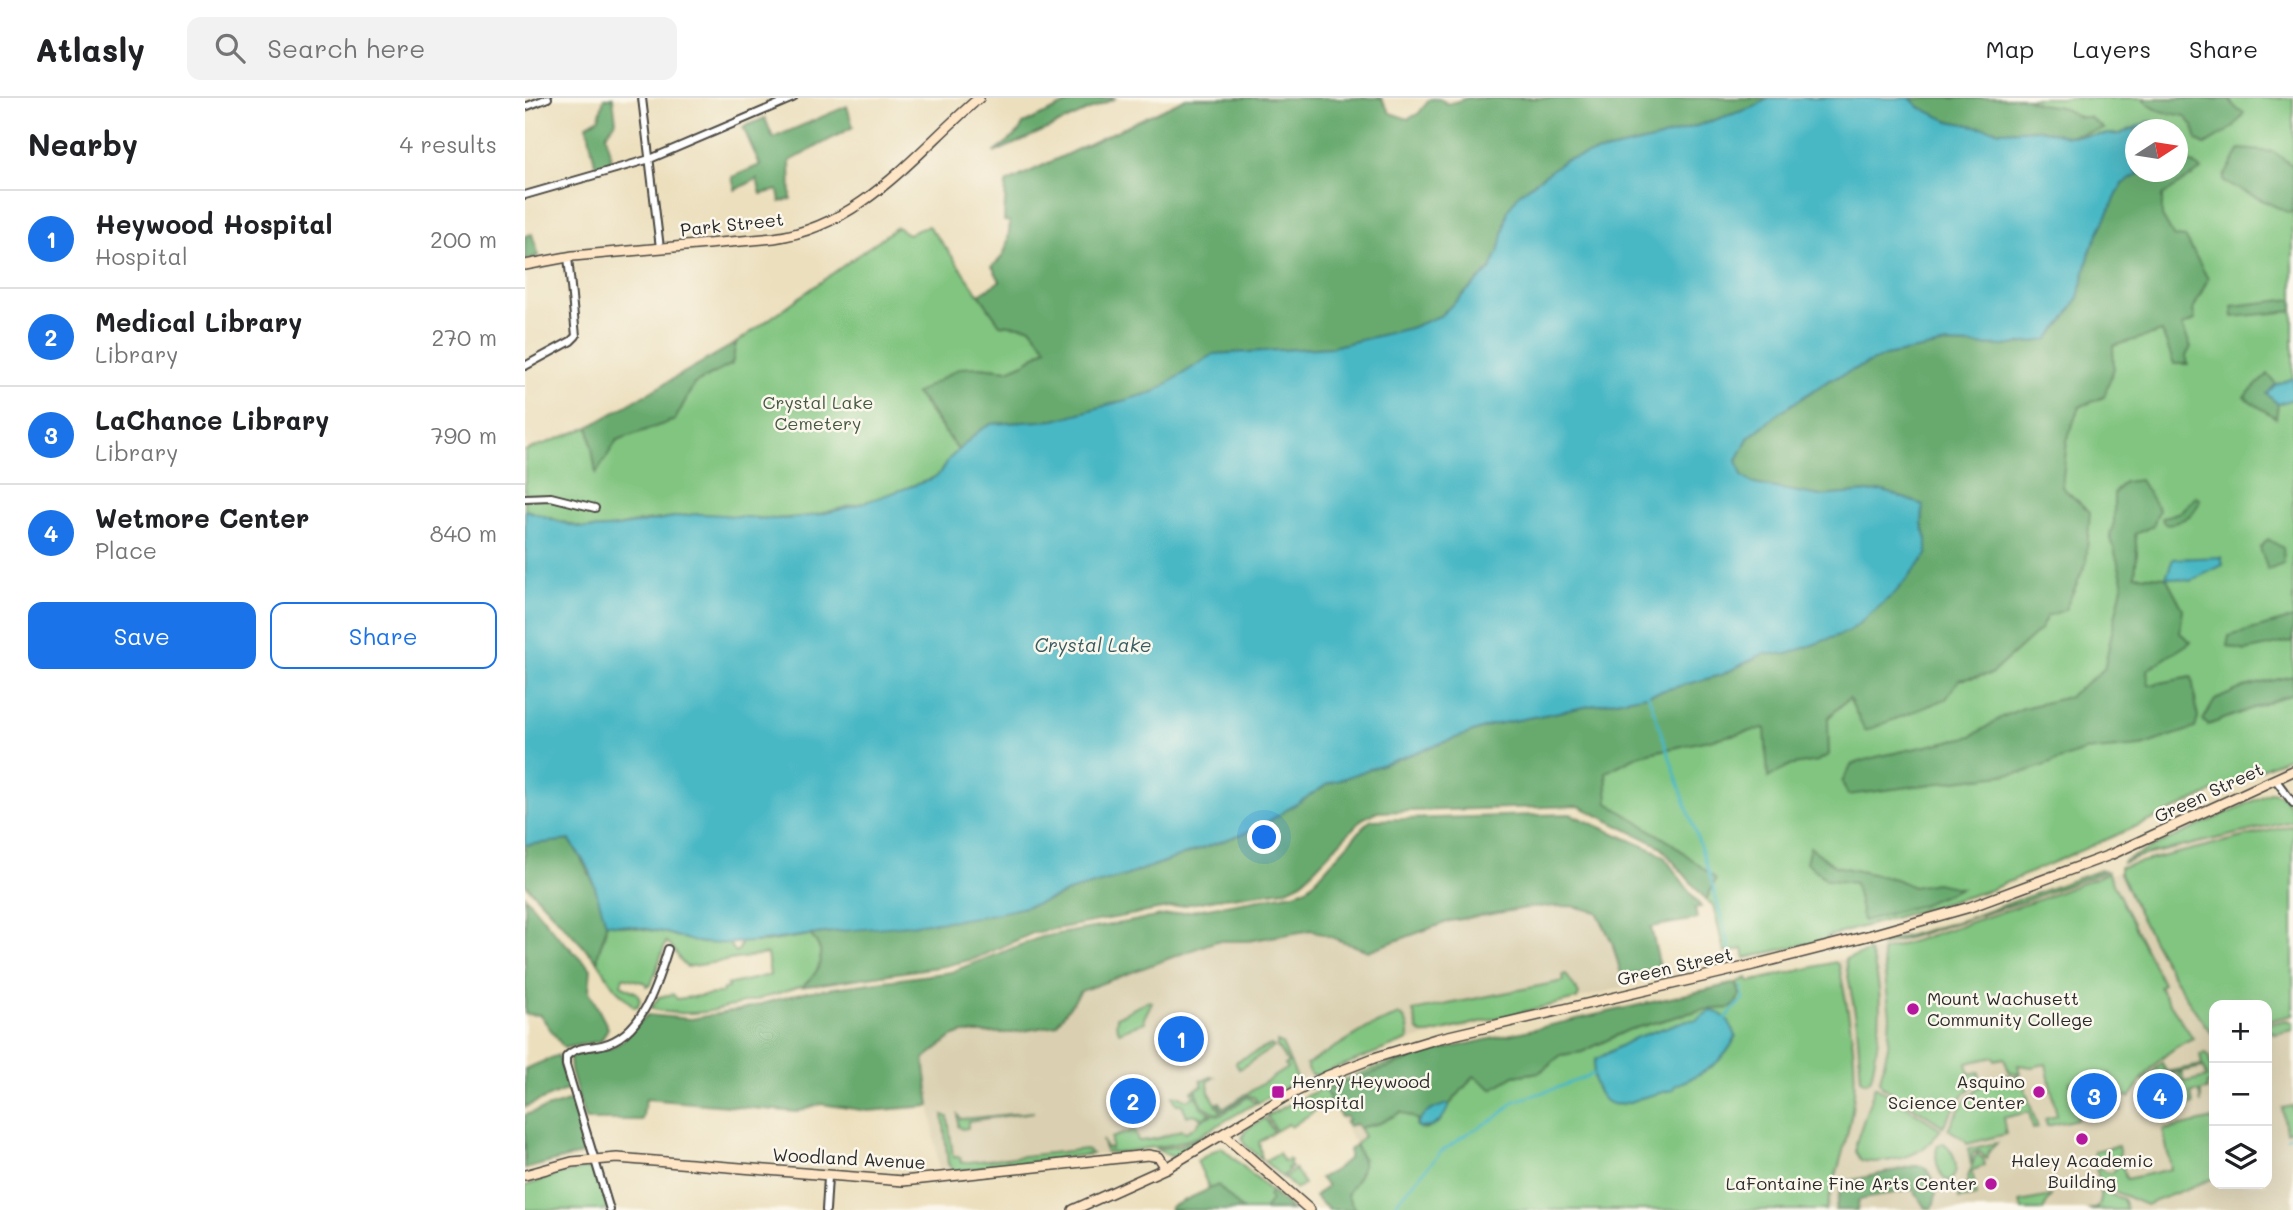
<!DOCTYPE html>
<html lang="en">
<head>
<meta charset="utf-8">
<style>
  :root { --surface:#fff; --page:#f2f2f2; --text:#202124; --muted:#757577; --line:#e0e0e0; --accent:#1a73e8 }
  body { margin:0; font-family:Mali,sans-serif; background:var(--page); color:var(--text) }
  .controls { position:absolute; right:21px; bottom:21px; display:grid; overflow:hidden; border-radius:14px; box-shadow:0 7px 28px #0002 }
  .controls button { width:63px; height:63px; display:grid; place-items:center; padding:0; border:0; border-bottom:2px solid var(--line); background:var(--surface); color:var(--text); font:35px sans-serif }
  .compass { position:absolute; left:1600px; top:21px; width:63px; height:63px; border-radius:50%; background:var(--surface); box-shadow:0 7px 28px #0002; rotate:78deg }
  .you { position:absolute; left:740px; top:740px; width:24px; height:24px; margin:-18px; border:5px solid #fff; border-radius:50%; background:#1a73e8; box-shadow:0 0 0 10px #1a73e833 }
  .badge { display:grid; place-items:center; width:46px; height:46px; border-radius:50%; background:var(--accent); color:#fff; font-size:23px; font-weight:700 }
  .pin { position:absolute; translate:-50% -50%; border:4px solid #fff; box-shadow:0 2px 7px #0006 }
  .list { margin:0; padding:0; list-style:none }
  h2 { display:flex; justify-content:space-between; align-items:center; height:91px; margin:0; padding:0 28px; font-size:30px }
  h2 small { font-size:23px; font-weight:400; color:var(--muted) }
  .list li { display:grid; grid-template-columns:46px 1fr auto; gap:21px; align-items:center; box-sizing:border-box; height:98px; padding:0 28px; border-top:2px solid var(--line) }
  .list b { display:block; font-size:26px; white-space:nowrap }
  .list p { margin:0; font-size:23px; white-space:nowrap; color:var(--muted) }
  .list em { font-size:23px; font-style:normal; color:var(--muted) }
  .actions { display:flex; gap:14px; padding:21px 28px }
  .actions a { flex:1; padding:16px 0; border:2px solid var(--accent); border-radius:14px; text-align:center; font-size:24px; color:var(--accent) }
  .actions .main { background:var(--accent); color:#fff }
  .icon { flex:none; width:38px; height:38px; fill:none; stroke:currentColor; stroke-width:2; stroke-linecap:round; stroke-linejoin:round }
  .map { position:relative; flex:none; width:1768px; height:1112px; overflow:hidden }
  header { display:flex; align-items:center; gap:42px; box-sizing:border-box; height:98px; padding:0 35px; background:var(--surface); border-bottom:2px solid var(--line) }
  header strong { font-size:33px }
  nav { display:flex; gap:38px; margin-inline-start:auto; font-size:24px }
  .search { width:490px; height:63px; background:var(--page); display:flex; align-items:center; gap:18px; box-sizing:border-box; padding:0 24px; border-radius:14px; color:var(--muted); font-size:26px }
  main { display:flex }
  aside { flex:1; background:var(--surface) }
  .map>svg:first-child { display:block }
  .built { fill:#dad0b1; fill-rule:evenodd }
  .green { fill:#81c580; stroke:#567856; stroke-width:2 }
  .forest { fill:#68aa6e; stroke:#4a6a4c; stroke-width:2 }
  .water { fill:#4ab8c5; stroke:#3a7278; stroke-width:2 }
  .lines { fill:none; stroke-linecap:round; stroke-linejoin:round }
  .stream { stroke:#4ab8c5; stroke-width:2.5 }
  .street-casing { stroke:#484641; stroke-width:10 }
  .secondary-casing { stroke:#484641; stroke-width:12 }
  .street { stroke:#fff; stroke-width:6 }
  .secondary { stroke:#fee5c5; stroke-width:9 }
  .poi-dot { fill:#b5179e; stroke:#fbf7ec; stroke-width:2.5 }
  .labels { text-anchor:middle; stroke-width:5; stroke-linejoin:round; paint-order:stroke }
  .street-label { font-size:18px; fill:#2b2b2b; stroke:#fbf7ec }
  .park-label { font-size:18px; fill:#455944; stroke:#fbf7ec }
  .poi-label { font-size:18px; fill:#2b2b2b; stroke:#fbf7ec; text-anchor:start }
  .water-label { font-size:19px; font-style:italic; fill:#365c61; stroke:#fbf7ec }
</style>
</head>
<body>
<header>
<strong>Atlasly</strong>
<div class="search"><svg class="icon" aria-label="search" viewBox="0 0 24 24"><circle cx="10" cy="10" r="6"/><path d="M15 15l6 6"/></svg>Search here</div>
<nav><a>Map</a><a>Layers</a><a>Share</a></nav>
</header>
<main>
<aside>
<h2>Nearby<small>4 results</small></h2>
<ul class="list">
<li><span class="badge">1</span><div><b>Heywood Hospital</b><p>Hospital</p></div><em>200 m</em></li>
<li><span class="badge">2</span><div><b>Medical Library</b><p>Library</p></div><em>270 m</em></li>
<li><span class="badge">3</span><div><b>LaChance Library</b><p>Library</p></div><em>790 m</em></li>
<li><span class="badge">4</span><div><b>Wetmore Center</b><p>Place</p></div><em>840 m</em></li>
</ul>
<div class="actions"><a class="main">Save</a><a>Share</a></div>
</aside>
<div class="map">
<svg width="1768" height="1112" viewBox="0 0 1768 1112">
  <rect width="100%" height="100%" fill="#fbf7ec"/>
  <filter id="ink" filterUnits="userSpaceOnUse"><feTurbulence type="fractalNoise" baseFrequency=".0143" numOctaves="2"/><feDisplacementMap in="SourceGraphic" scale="14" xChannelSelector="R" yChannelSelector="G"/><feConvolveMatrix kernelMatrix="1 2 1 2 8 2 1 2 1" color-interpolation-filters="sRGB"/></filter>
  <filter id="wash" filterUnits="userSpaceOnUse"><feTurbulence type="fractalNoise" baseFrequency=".00686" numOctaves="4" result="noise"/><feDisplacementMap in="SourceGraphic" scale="28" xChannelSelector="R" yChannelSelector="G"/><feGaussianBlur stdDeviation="1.57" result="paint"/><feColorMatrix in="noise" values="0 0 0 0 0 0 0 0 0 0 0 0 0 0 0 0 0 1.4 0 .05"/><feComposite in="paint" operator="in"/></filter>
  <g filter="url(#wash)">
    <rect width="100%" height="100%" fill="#ecdfbd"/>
    <path class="built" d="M 1736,711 L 1748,737 L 1768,733 L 1768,1112 L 830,1112 L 823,1103 L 838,1061 L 800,992 L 903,955 L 1068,916 L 1289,868 L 1424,834 L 1572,782 ZM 1689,907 L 1742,907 L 1742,1086 L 1689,1086 Z
      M 1047,808 L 1072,814 L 1087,844 L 1099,889 L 866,948 L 772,983 L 730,1003 L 662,1041 L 601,1050 L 586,1055 L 414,1074 L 399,961 L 427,939 L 438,935 L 487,935 L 531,927 L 556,893 L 691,843 L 723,843 L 787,832 L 843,853 L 927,823 L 1008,809 Z"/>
    <path class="green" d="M 1385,0 L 1768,0 L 1768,657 L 1642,715 L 1465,792 L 1302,839 L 1303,841 L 1220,860 L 1218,851 L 1200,855 L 1199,853 L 1188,807 L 1181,802 L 1191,781 L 1149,747 L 1082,705 L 1081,674 L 1114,657 L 1158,648 L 1158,586 L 1618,74 L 1652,74 L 1652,32 L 1625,23 L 1595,36 L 1542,38 Z
      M 403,128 L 422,151 L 475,226 L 505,229 L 522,249 L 501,264 L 483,272 L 455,269 L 391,296 L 433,352 L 413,377 L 404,382 L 345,403 L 286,418 L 250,421 L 173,416 L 113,424 L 88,430 L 60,431 L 0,412 L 0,353 L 64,329 L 71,375 L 92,342 L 150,322 L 169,286 L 207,266 L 211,245 L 372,129 L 383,136 Z
      M 1747,694 C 1761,696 1768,711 1768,723 L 1616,758 L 1597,765 L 1600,762 Z
      M 1768,727 L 1768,917 L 1742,923 L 1742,907 L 1689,907 L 1689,934 L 1686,935 C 1648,884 1620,832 1595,775 L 1595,769 Z
      M 1575,772 L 1581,773 L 1500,803 L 1354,849 L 1360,844 L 1441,821 Z
      M 1583,775 L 1638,886 L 1634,889 L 1668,940 C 1640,952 1620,975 1604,1000 L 1603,998 L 1594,999 L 1596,1012 L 1593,1012 L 1585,976 L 1545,984 L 1553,1021 L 1522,1028 L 1520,1021 L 1532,1018 L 1521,966 L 1507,969 L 1493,967 L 1495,976 L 1484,974 L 1479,960 L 1470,962 L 1469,959 L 1442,965 L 1444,976 L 1454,974 L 1455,980 L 1435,1001 L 1418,1028 L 1357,988 L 1355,982 L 1363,948 L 1365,917 L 1357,853 L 1516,801 Z
      M 81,825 L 142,835 L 177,845 L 204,845 L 210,854 L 213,853 L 217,844 L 241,844 L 285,837 C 300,850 299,871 284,884 C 275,891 194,912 179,914 C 162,916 142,916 126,910 L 134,899 L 148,896 L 152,901 L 197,895 L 198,891 L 203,890 L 202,887 L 245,877 L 242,856 L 162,869 C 152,863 152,850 141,844 L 126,887 L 121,888 L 121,885 L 98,879 L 96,887 L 112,895 L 115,901 L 113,908 L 109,909 L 89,889 L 73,864 L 71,858 L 79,840 Z
      M 1344,854 C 1361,889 1355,938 1347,976 L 1345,982 L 1341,984 L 1336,981 L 1332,925 L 1320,861 Z
      M 1310,864 L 1314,867 C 1323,914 1335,964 1327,1012 C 1322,1046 1310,1079 1301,1112 L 830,1112 L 822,1097 L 838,1061 L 830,1047 L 839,1038 L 834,1030 L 855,1025 L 876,1014 L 893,1022 L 915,1023 L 924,1007 L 949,978 L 967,991 L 989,978 L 1015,974 L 1036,957 L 1057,954 L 1103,932 L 1175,912 L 1206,909 L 1214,890 L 1211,885 L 1222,880 L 1224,884 Z
      M 1041,876 L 1054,896 L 1052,901 L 905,936 L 897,936 L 893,932 L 888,913 L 1039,883 L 1038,877 Z
      M 623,903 L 627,904 L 619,920 L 620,924 L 594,934 L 591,926 L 592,919 Z
      M 874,917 C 882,920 886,934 883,942 L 793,977 L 786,977 L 781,967 L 844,929 Z
      M 1762,922 L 1768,925 L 1768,932 L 1749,936 L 1748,933 L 1742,934 L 1742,926 Z
      M 752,944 L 757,946 L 773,982 L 733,1005 L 730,1000 L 723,997 L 698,1013 L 693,1005 L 695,1004 L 699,1010 L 762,970 L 760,967 L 763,965 L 752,949 Z
      M 746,947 L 749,949 L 714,971 L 711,966 L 712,963 Z
      M 903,955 L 800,992 L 810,1010 L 807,1010 L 803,1004 L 766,1029 L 763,1026 L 751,1033 L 742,1018 C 793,990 846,968 903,955 Z
      M 1680,955 L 1684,959 L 1688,985 L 1682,986 L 1682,992 L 1676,993 L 1676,1006 L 1674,994 L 1670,993 L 1666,995 L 1668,1007 L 1660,1008 L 1653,975 L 1657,975 L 1659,984 L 1682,979 L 1679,969 L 1622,980 L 1637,965 L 1641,974 L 1677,967 L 1675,956 Z
      M 1480,977 L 1496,979 L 1513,1030 L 1508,1031 L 1504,1014 L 1478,1020 L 1481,1036 L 1442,1046 L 1440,1042 L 1423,1031 C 1436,1006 1451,983 1480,977 Z
      M 1649,977 L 1650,985 L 1629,990 L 1619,983 Z
      M 686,979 L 689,979 L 683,984 L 684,994 L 696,1014 L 693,1016 L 677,1007 L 671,991 L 678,988 L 675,981 L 677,983 Z
      M 1350,988 L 1416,1031 C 1411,1038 1401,1050 1392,1054 C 1378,1061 1350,1067 1336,1062 L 1331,1054 L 1331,1045 Z
      M 670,992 L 676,1009 L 686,1015 L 678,1020 L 668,1016 L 662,1018 L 657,1006 L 651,1006 L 648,998 L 655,998 L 661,1002 L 669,999 L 667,993 Z
      M 723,999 L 731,1005 L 672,1039 L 650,1046 L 590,1055 L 581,1054 L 577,1042 L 580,1049 L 586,1051 L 586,1040 L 609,1032 L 613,1043 C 627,1043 640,1039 656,1032 L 661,1034 L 672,1027 L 675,1022 L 688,1016 L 696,1017 Z
      M 1768,1008 L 1768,1032 L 1761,1034 L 1757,1010 Z
      M 509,1014 L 443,1023 L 443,1030 L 437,1031 L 433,1028 L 433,1017 L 436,1021 Z
      M 418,1017 L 423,1019 L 428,1059 L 435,1059 L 436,1065 L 561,1051 L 567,1056 L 429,1073 L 423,1066 Z
      M 740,1020 L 749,1034 L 734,1044 L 737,1061 L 720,1047 L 717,1040 L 722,1031 Z
      M 1689,1021 L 1689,1080 L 1621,1107 L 1577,1088 L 1571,1071 L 1576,1070 L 1580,1074 L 1586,1075 L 1590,1072 L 1593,1067 L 1597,1066 L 1601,1081 L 1646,1071 L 1638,1032 Z
      M 683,1037 L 652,1059 L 645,1058 L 631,1051 L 654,1048 Z
      M 1419,1045 C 1430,1054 1436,1072 1425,1083 L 1419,1081 C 1412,1071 1409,1058 1413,1047 Z
      M 1472,1045 L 1464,1053 L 1462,1061 L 1454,1053 L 1448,1054 L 1446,1067 L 1443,1051 Z
      M 1593,1048 L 1596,1062 L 1592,1063 L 1583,1058 L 1577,1061 L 1575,1067 L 1570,1067 L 1569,1053 Z
      M 696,1049 L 767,1112 L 694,1112 L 672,1063 Z
      M 1452,1054 L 1455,1059 L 1458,1060 L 1460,1067 L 1447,1073 L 1452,1098 L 1434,1101 L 1434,1098 L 1439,1097 L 1440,1086 L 1444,1085 L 1443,1079 Z
      M 754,1055 L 759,1064 L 764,1061 L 766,1063 L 764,1065 L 767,1069 L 762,1070 L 764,1072 L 757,1079 L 739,1063 Z
      M 69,1069 L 83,1112 L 0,1112 L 0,1088 L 31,1077 Z
      M 770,1071 L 779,1086 L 771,1091 L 759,1080 Z
      M 1575,1093 L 1598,1101 L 1602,1112 L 1563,1112 L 1572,1110 L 1572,1108 L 1575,1106 Z
      M 1526,1098 L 1518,1112 L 1497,1112 L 1495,1104 Z"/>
    <path class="forest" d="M 79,0 L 88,0 L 91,23 L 81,37 L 87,65 L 71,71 L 62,27 L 74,20 Z
      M 554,0 L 591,0 L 469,55 L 494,34 L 498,26 Z
      M 661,0 L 856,0 L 865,15 L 883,21 L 893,16 L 905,1 C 913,0 916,1 923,6 L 943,0 L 1244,0 L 1229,9 L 1132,41 L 1040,62 L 983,112 L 976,146 L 966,171 L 915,218 L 885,230 L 807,249 L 689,256 L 630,294 L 530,322 L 466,326 L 454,333 L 433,352 L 399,304 L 390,296 L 435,270 L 455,269 L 483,272 L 501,264 L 522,250 L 505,229 L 475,226 L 454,196 L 475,183 L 467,168 C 483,158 483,142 485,124 L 479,123 L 481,85 Z
      M 1385,0 L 1501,0 L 1515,6 L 1535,9 L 1554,19 L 1564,19 L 1579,31 L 1542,38 L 1514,31 L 1476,33 L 1424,23 L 1395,10 Z
      M 1618,0 L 1704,1 L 1710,9 L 1719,15 L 1709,29 L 1680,47 L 1672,43 L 1668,28 L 1660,18 C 1644,15 1627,14 1618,0 Z
      M 322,8 L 328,29 L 265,63 L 266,101 L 255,104 L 253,92 L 236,96 L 232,81 L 210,92 L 207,79 L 235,67 L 218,29 L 240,20 L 248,40 Z
      M 1715,51 L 1749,54 L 1768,68 L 1768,114 L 1764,115 L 1699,84 L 1699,79 Z
      M 1653,56 L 1676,72 L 1637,98 L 1637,118 L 1649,139 L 1661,140 L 1683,181 L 1668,212 L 1670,222 L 1657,228 L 1666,249 L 1661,258 L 1663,266 L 1649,266 L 1637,234 L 1588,248 L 1589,270 L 1579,299 L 1554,309 L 1542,343 L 1537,389 L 1565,414 L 1561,465 L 1540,512 L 1522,518 L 1515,532 L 1466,576 L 1434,582 L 1421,601 L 1340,633 L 1324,600 L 1303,620 L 1304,657 L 1293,663 L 1263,668 L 1243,680 L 1240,630 L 1114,657 L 1081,674 L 1083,705 L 1149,747 L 1191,781 L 1181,802 L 1135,748 L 1054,708 L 851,714 L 837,721 L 777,784 L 760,792 L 692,801 L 508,835 L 449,861 L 419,868 L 276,889 C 295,876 304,854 285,837 L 525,802 L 543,794 L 600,778 L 731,731 L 803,686 L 967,627 L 1121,597 L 1196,577 L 1238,556 L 1263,556 L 1402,442 L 1397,426 L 1398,407 L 1358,393 L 1295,398 L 1229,386 L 1217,378 L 1212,362 L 1223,340 L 1255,314 L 1303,283 L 1360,258 L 1421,246 L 1479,248 L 1522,242 L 1537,225 L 1554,199 L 1565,153 L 1597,86 L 1618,74 L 1652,74 Z
      M 7,136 L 14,158 L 0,162 L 0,138 Z
      M 1768,201 L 1768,213 L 1708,219 L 1707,208 Z
      M 211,245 L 207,266 L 169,286 L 150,322 L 92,342 L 71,376 L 64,329 Z
      M 1743,276 L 1751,286 L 1742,296 L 1753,306 L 1751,320 L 1719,299 Z
      M 1615,382 L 1634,412 L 1628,428 L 1610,436 L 1612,456 L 1610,477 L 1641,479 L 1658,511 L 1655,535 L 1666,544 L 1622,572 L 1624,587 L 1667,579 L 1673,620 L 1670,630 L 1616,648 L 1559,653 L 1501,674 L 1323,697 L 1317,684 L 1327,666 L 1351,659 L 1447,638 L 1477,619 L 1498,610 L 1543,599 L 1579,571 L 1598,483 L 1585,437 L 1589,424 L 1589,395 L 1599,384 Z
      M 1671,398 L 1675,401 C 1671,418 1657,423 1642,427 L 1638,424 L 1637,420 L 1655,414 Z
      M 1743,441 L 1758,450 L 1759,466 L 1743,472 L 1735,450 Z
      M 1768,520 L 1768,543 L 1720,553 L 1702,548 L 1704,538 Z
      M 1768,578 L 1768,595 L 1683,627 L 1678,622 L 1690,602 L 1719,589 Z
      M 1045,716 L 1130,753 L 1140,760 L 1176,809 L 1170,810 L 1172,821 L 1126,829 L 1135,870 L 1097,879 L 1087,844 L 1072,814 L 1047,808 L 1008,809 L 925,823 L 843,853 L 787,832 L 723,843 L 691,843 L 556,893 L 531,927 L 487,935 L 438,935 L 427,939 L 399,961 L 405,1008 L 343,1013 L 296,1006 L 272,1014 L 121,1001 L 117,1022 L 60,1022 L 46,973 L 45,960 L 49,957 L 86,950 L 96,944 L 122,917 L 166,921 L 214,912 L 280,894 L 426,874 L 516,839 L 769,795 L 781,791 L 789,784 L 841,726 L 847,722 Z
      M 45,742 C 58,763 81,803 81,828 C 80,841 71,852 73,864 L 0,786 L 0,747 Z
      M 1285,749 L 1310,768 L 1371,781 L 1388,789 L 1410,785 L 1436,790 L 1396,807 L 1338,823 L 1330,785 L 1302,782 L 1281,764 Z
      M 0,798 L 31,836 L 66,871 L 64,893 L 83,930 L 76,943 L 39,950 L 15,917 L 0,916 Z
      M 1211,885 L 1215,896 L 1211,906 L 1206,910 L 1175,912 L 1103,932 L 1057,954 L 1036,957 L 1015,974 L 989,978 L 967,991 L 949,978 L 924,1007 L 915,1023 L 902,1031 L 894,1030 L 891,1027 L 893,1022 L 876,1014 L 855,1025 L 834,1030 L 831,1026 L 823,1028 L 820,1025 L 823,1022 L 820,1018 L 816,1019 L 800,992 L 903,955 Z
      M 33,957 L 43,991 L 0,1009 L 0,971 Z
      M 46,1002 L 63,1051 L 61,1055 L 0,1071 L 0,1017 Z
      M 830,1047 C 845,1073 834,1074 822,1097 L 830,1112 L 804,1112 L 790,1099 L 802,1088 L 795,1080 L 810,1072 L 824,1060 L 824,1052 Z
      M 1389,1068 L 1397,1068 C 1411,1077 1414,1096 1407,1110 L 1400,1110 L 1388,1091 L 1334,1102 L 1332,1112 L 1310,1112 L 1316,1090 L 1324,1083 Z
      M 693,1087 L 715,1110 L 719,1112 L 646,1112 L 645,1109 Z
      M 746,1093 L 767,1112 L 739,1112 L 746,1102 L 743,1098 Z"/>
    <path class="water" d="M 1244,0 L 1385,0 L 1395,10 L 1424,23 L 1476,33 L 1514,31 L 1542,38 L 1595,36 L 1625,23 L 1649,31 L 1610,32 L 1610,74 L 1618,74 L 1597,86 L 1565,153 L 1554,199 L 1537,225 L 1522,242 L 1479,248 L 1421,246 L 1360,258 L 1303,283 L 1255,314 L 1223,340 L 1212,362 L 1217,378 L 1229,386 L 1295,398 L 1358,393 L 1398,407 L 1397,426 L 1402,442 L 1402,457 L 1370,495 L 1325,533 L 1263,556 L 1238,556 L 1196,577 L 1121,597 L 967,627 L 803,686 L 731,731 L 600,778 L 543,794 C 479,823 388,826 318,833 C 272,837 227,848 180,845 C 168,845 156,839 144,836 C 124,830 102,828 81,825 L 65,773 L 45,742 L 0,747 L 0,412 C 20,417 41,429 62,430 C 97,433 137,418 174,416 C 199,415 224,421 249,421 C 303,421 354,399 404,382 L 413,377 L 424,361 L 454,333 L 466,326 L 530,322 L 629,294 L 689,256 L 807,249 L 885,230 L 915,218 L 966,171 L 976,146 L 983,112 L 994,96 L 1040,62 L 1132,41 L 1229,9 Z
      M 1768,280 L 1768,301 L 1753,306 L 1742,296 L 1751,286 Z
      M 1696,459 L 1698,467 L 1665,483 L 1641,479 L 1648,461 Z
      M 1185,913 C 1200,914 1206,926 1211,938 C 1199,966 1177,976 1151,987 L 1147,992 C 1135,995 1122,998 1110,1002 C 1092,1009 1079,1010 1071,988 C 1068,979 1068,970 1070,962 L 1110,940 L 1162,922 L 1171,922 Z
      M 922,1006 L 924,1007 C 919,1022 908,1033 892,1029 C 893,1016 910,1010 922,1006 Z"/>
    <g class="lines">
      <path class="stream" d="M 1123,596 L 1183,771 L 1206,856
        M 1200,921 L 1218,901 L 1217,889
        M 1762,1039 L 1768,1036
        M 865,1112 L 916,1054 L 943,1035 L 971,1020 L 990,1003 L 1032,990 L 1068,976"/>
    </g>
  </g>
  <g filter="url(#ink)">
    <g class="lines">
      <g class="street-casing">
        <path id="street" d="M 117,0 L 135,150
          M 0,9 L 23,0
          M 0,97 L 125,61 L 268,0
          M 0,268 L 46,243 L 51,238 L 43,159
          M 0,400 L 26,399 L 70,410
          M 1750,681 L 1768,705
          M 85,1112 L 41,967 L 41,959 C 50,948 64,950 77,947 C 118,937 132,886 143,851
          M 301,1112 L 303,1079"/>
      </g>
      <g class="secondary-casing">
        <path id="secondary" d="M 0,167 L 48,158 L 249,140 C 337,128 391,54 454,0
          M 698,1036 L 785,1112
          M 0,1077 L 47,1064 L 92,1060 L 378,1083 L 623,1057 L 634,1059 L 641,1070
          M 548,1112 L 641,1070 L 758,1000 L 802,978 L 849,960 L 911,941 L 1220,869 L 1346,837 L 1445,809 L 1585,757 L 1768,673"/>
      </g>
      <use href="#street" class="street"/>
      <use href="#secondary" class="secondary"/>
    </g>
  </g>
  <g class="poi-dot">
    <circle cx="1388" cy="911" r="7"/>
    <rect x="746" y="987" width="14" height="14" rx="3.5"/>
    <circle cx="1514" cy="994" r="7"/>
    <circle cx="1557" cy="1041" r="7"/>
    <circle cx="1466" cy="1086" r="7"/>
  </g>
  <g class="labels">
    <g class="street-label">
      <text transform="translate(207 127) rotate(-6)" y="6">Park Street</text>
      <text transform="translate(1684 695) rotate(-25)" y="6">Green Street</text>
      <text transform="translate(1150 869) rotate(-13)" y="6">Green Street</text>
      <text transform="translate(324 1061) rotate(3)" y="6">Woodland Avenue</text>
    </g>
    <g class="park-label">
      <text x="293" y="311">Crystal Lake<tspan x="293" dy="21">Cemetery</tspan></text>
    </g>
    <g class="poi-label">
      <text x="1402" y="907">Mount Wachusett<tspan x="1402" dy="21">Community College</tspan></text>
      <text x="767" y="990">Henry Heywood<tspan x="767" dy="21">Hospital</tspan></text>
      <text x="1500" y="990" text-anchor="end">Asquino<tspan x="1500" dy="21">Science Center</tspan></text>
      <text x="1557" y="1069" text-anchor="middle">Haley Academic<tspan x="1557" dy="21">Building</tspan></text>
      <text x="1452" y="1092" text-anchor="end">LaFontaine Fine Arts Center</text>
    </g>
    <g class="water-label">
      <text x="568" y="554">Crystal Lake</text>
    </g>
  </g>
</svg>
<div class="controls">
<button>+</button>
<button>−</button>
<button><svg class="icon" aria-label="layers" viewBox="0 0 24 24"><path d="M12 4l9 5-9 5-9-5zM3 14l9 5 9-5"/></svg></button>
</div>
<svg class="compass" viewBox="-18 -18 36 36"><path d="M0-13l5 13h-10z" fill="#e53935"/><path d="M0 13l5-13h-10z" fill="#757577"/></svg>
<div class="you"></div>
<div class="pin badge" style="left:656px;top:941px">1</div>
<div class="pin badge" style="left:608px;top:1003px">2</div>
<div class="pin badge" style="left:1569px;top:998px">3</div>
<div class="pin badge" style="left:1635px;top:998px">4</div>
</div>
</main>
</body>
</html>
